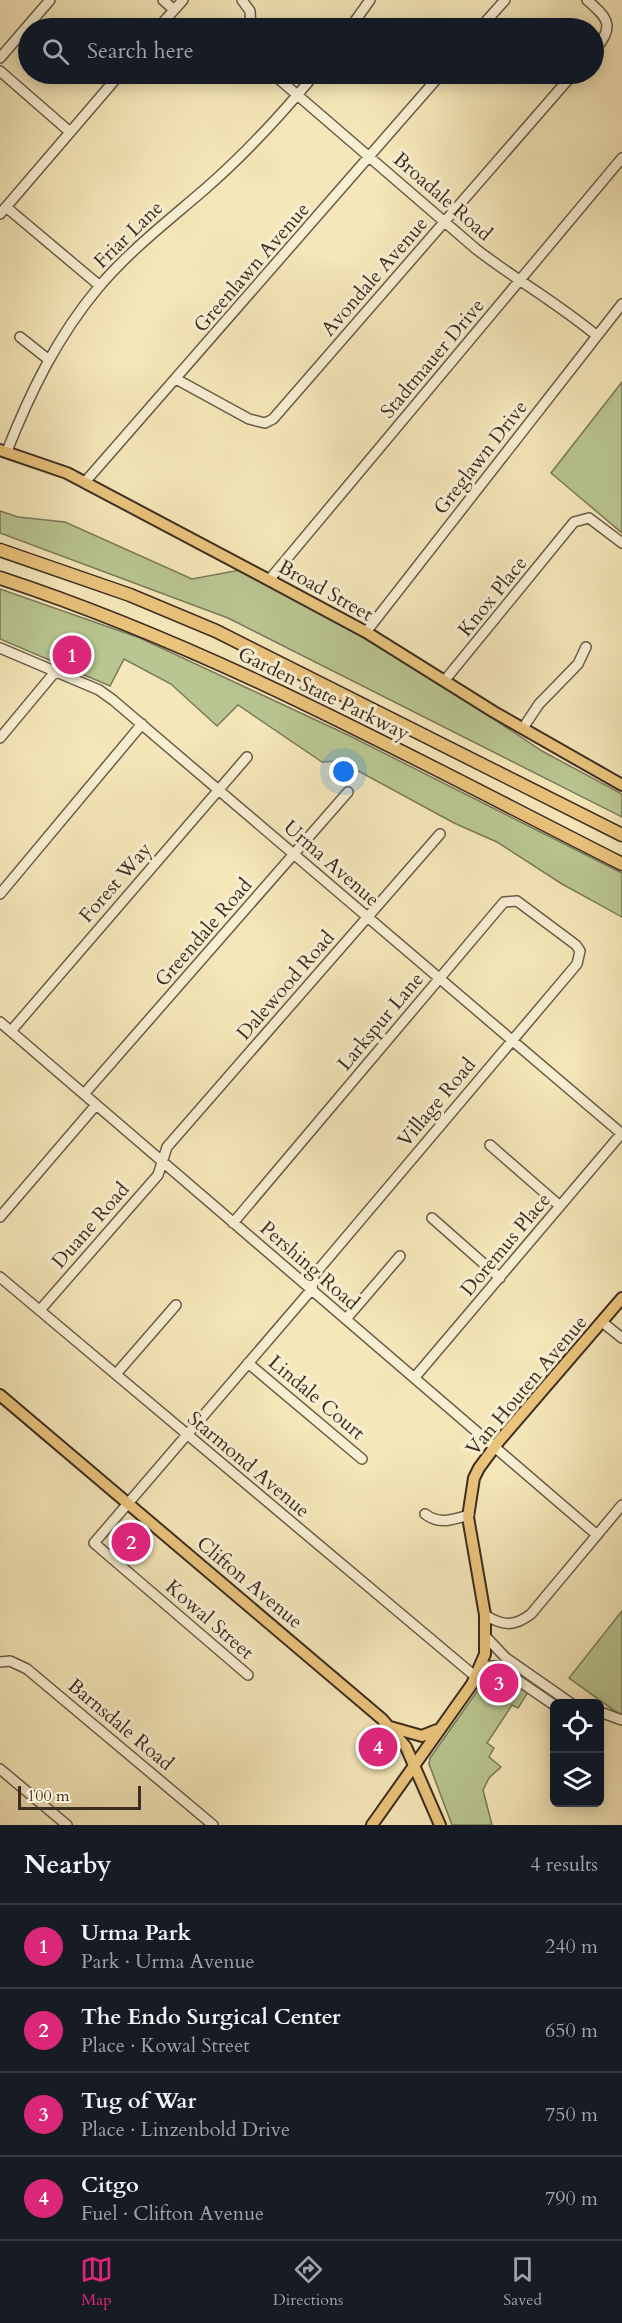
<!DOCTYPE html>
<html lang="en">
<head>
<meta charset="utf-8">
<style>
  :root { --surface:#171b24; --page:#242831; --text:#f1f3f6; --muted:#9ea1a6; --line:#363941; --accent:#db2777 }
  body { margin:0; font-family:Cardo,serif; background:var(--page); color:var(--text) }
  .controls { position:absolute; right:18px; bottom:18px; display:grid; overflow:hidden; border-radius:9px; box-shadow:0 3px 15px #0003 }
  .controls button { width:54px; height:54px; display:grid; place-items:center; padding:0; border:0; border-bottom:2px solid var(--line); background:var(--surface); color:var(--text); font:30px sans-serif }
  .scale { position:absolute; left:18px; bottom:15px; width:123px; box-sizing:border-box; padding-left:6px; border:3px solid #3c2d23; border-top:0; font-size:16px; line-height:21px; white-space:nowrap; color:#3c2d23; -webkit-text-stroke:4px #f8efd2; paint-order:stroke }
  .you { position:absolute; left:344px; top:772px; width:21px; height:21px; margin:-15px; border:4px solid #fff; border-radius:50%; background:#1a73e8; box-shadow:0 0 0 9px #1a73e833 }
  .badge { display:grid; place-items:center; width:39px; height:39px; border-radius:50%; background:var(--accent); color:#fff; font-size:20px; font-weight:700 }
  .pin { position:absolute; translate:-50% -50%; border:3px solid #fff; box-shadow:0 2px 6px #0006 }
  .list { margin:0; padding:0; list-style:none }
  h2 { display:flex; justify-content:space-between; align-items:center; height:78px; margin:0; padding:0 24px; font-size:26px }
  h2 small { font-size:20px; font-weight:400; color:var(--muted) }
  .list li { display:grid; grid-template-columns:39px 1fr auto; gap:18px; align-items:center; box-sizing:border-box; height:84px; padding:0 24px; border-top:2px solid var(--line) }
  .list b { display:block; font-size:22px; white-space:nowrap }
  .list p { margin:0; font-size:20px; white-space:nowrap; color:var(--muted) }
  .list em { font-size:20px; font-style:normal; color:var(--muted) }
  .icon { flex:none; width:33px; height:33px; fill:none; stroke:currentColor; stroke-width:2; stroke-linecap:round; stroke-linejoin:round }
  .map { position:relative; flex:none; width:622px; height:1825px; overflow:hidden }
  .search { position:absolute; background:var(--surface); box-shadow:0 3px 15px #0003; left:18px; right:18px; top:18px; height:66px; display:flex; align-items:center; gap:15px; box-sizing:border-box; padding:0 21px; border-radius:33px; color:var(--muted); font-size:22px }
  .sheet { height:414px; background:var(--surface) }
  nav { display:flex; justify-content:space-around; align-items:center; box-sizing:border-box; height:84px; border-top:2px solid var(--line); background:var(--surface); font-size:16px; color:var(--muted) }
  nav a { display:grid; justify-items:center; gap:3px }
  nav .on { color:var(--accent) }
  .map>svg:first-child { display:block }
  .green { fill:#b9c691; stroke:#7a7a5a; stroke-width:1.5 }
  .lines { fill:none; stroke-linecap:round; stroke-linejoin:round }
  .minor-casing { stroke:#6a5c48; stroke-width:12 }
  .major-casing { stroke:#3c2d23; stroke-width:14 }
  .highway-casing { stroke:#3c2d23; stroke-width:15 }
  .minor { stroke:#f8efd2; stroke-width:9 }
  .major { stroke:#eac47c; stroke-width:10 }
  .highway { stroke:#eac47c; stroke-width:12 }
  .labels { text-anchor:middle; stroke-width:6; stroke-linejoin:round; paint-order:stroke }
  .street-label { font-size:20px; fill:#3c2d23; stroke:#f8efd2 }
</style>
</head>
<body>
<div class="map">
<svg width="622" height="1825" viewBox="0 0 622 1825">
  <rect width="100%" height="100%" fill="#f5e7b9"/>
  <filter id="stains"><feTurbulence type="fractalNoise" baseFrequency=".00333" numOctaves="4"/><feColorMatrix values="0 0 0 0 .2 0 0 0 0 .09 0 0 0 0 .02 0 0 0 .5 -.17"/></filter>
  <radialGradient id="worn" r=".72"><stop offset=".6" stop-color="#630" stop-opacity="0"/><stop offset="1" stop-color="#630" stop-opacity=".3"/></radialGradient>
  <path class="green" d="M 622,382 L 622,533 L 551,473 Z
    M 0,511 L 18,517 L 65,522 L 192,579 L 240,570 L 329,618 L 417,668 L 542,751 L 622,794 L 622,817 L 228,618 L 0,533 Z
    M 0,589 L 140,638 L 350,736 L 622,873 L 622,917 L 562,884 L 497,842 L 454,823 L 340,761 L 322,762 L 238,705 L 217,726 L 171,684 L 124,659 L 110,686 L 0,639 Z
    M 622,1611 L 622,1716 L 569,1678 Z
    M 496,1670 L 528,1692 L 518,1708 L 512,1705 L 487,1743 L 494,1748 L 489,1757 L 501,1767 L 489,1778 L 483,1790 L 492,1825 L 452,1825 L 429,1764 L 430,1758 L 490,1673 Z"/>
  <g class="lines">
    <g class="minor-casing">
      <path id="minor" d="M 163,0 L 174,10
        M 242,0 L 250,11 L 251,28
        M 587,0 C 609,19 615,26 594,51
        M 158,28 L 183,0
        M 350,28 L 370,0
        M 480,28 L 505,0
        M 0,58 L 50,0
        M 0,71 L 70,132
        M 273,74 L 476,249 C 516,280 559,304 597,336
        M 6,207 L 100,286
        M 0,214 L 120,74
        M 20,337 L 49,360
        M 176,379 L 249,419 L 265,423 L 273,419 L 573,74
        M 7,451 C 30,393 57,337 98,288 C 129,251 168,221 205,189 C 244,155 282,114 315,74
        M 85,482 L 441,74
        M 269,580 L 622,158
        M 366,632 L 622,304
        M 0,648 L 99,690 L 113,700 L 622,1134
        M 445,680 L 574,522 L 589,518 L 622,543
        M 523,728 L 539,704 L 578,664 L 586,647
        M 0,738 L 55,672
        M 0,894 L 142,724
        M 0,1022 L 597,1535
        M 11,1031 L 247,757
        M 84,1094 L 348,792
        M 490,1145 L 560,1206
        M 0,1217 L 96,1105
        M 432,1218 L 500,1278
        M 233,1223 L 504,902 L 517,901 L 576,945 L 580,951 L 577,964 L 314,1275 L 312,1289 L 94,1543 L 248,1675
        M 0,1277 L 476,1677
        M 40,1310 L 158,1175 L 167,1147 L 440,834
        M 346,1319 L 400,1256
        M 602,1322 L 622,1338
        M 248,1363 L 362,1459
        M 116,1374 L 176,1305
        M 415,1377 L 622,1133
        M 425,1514 C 440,1525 451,1520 469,1515
        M 485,1615 C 503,1626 514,1627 531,1614 L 622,1505
        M 487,1638 L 506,1658 L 572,1704
        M 0,1662 L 10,1661 L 27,1669 L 213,1825
        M 482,1666 L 497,1666 L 554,1705
        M 600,1712 L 622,1720
        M 0,1769 L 67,1825"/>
    </g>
    <g class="major-casing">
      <path id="major" d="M 0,450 L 67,473 L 269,580 L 366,632 L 494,712 L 622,785
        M 0,1395 L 382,1719 L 406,1747 L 440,1825
        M 390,1727 L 422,1736 L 437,1730
        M 372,1825 L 472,1684 L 485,1654 L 485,1615 L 468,1517 L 474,1478 L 479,1468 L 499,1441 L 622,1298"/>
    </g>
    <g class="highway-casing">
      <path id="highway" d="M 0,550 L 130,595 L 216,631 L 622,835
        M 0,578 C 217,649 418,761 622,864"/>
    </g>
    <use href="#minor" class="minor"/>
    <use href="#major" class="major"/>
    <use href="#highway" class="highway"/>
  </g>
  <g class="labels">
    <g class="street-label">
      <text transform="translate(443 196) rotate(41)" y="7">Broadale Road</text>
      <text transform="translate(128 234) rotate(-44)" y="7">Friar Lane</text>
      <text transform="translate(251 267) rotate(-49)" y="7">Greenlawn Avenue</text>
      <text transform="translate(374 276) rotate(-49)" y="7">Avondale Avenue</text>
      <text transform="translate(432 358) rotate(-50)" y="7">Stadtmauer Drive</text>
      <text transform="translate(480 457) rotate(-52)" y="7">Greglawn Drive</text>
      <text transform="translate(326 590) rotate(29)" y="7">Broad Street</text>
      <text transform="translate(492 596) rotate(-51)" y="7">Knox Place</text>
      <text transform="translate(324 693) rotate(26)" y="7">Garden State Parkway</text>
      <text transform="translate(332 863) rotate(41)" y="7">Urma Avenue</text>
      <text transform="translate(115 882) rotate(-49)" y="7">Forest Way</text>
      <text transform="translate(203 932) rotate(-49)" y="7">Greendale Road</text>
      <text transform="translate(285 985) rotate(-49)" y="7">Dalewood Road</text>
      <text transform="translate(380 1021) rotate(-50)" y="7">Larkspur Lane</text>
      <text transform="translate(436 1102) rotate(-50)" y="7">Village Road</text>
      <text transform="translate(90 1225) rotate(-49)" y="7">Duane Road</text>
      <text transform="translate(505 1244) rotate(-50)" y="7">Doremus Place</text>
      <text transform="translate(310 1265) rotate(41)" y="7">Pershing Road</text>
      <text transform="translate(526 1385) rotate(-50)" y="7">Van Houten Avenue</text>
      <text transform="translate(317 1397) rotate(40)" y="7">Lindale Court</text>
      <text transform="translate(249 1464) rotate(40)" y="7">Starmond Avenue</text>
      <text transform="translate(250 1582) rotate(40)" y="7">Clifton Avenue</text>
      <text transform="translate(210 1619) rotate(41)" y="7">Kowal Street</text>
      <text transform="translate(121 1724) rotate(40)" y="7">Barnsdale Road</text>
    </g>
  </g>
  <rect width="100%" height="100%" filter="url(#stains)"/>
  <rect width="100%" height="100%" fill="url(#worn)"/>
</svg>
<div class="controls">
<button><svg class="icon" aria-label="locate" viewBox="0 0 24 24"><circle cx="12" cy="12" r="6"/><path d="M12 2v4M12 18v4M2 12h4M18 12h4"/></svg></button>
<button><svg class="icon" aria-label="layers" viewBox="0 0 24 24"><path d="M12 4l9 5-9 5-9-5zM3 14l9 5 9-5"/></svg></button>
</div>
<div class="scale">100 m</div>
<div class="you"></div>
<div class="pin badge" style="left:72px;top:655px">1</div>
<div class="pin badge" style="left:131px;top:1542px">2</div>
<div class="pin badge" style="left:499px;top:1683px">3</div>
<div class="pin badge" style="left:378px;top:1747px">4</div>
<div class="search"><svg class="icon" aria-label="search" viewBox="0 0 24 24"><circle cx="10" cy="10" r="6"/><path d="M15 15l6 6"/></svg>Search here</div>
</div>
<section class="sheet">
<h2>Nearby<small>4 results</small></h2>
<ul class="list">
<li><span class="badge">1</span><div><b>Urma Park</b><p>Park · Urma Avenue</p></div><em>240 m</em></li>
<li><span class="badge">2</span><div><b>The Endo Surgical Center</b><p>Place · Kowal Street</p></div><em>650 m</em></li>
<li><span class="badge">3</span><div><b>Tug of War</b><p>Place · Linzenbold Drive</p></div><em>750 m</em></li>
<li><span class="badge">4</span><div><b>Citgo</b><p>Fuel · Clifton Avenue</p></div><em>790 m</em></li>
</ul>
</section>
<nav>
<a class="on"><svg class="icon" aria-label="map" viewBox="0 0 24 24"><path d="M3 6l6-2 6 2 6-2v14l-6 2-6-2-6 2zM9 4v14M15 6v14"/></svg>Map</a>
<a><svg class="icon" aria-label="directions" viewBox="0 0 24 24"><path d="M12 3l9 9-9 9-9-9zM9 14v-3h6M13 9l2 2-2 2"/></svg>Directions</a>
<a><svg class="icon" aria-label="saved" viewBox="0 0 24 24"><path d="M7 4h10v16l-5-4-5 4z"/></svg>Saved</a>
</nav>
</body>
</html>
